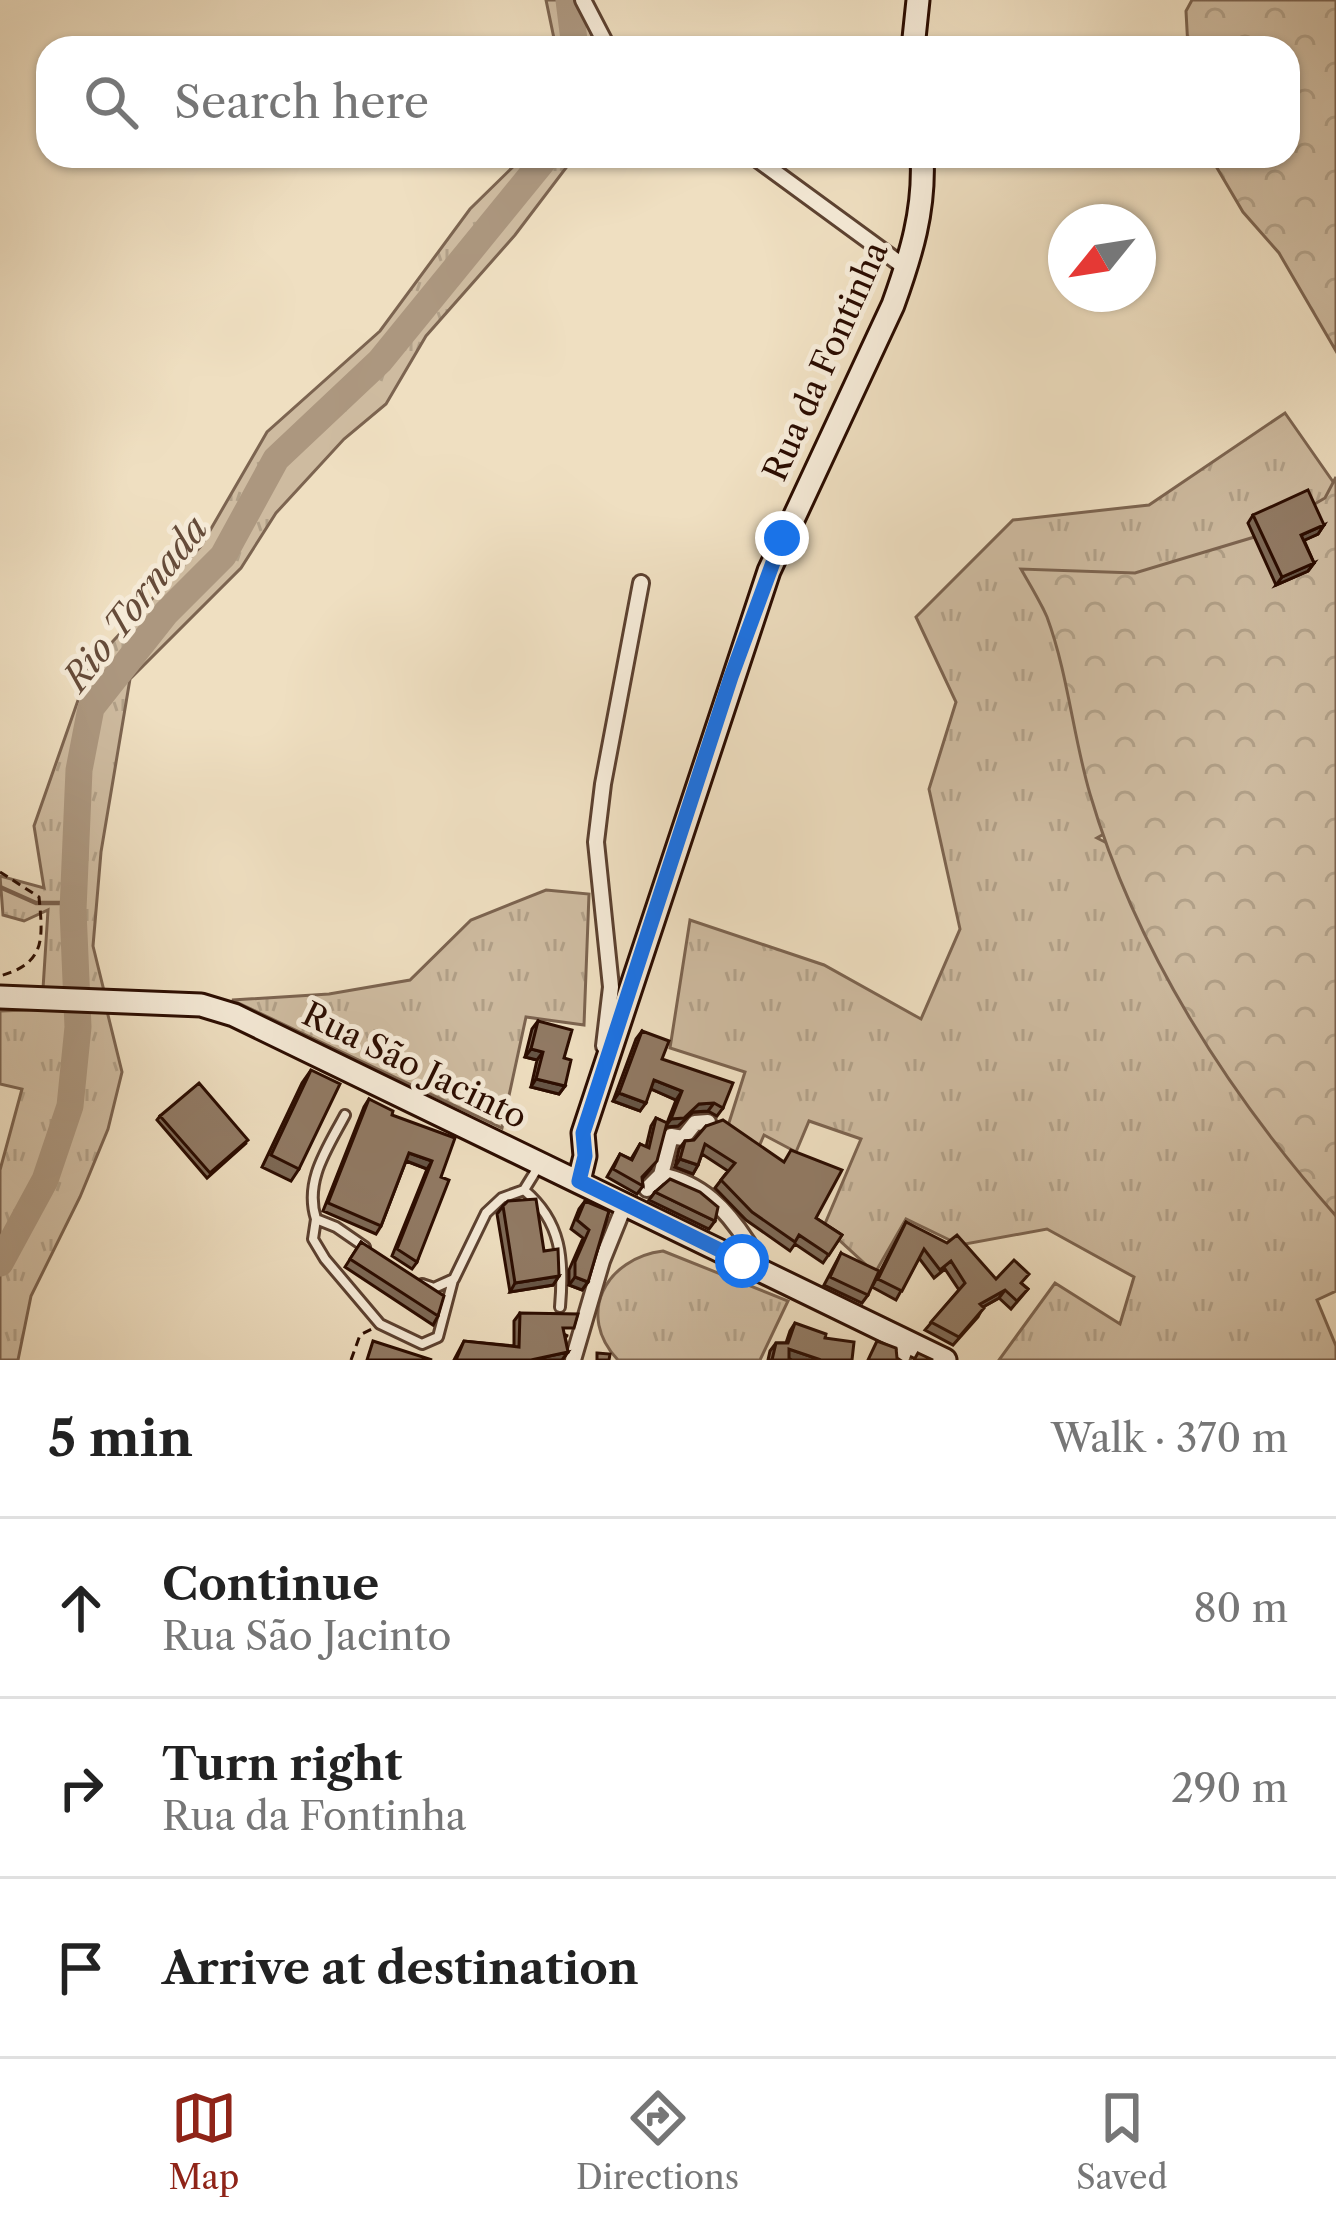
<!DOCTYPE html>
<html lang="en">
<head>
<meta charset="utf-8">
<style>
  :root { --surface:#fff; --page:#f2f2f2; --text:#222; --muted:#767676; --line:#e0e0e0; --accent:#8f2418 }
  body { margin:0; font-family:"Libre Caslon Text",serif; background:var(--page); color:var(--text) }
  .compass { position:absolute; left:1048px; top:204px; width:108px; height:108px; border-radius:50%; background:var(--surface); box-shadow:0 3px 9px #0004; rotate:240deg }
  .stop { position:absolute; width:36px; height:36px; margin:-27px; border:9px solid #1a73e8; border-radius:50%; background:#fff }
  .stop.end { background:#1a73e8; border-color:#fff; box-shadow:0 3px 12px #0008 }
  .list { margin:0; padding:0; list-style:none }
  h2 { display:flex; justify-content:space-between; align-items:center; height:156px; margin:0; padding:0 48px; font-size:51px }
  h2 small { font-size:39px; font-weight:400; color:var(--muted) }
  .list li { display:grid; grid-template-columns:78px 1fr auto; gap:36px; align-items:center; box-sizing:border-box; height:180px; padding:0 48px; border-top:3px solid var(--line) }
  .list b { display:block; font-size:45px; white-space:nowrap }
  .list p { margin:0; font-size:39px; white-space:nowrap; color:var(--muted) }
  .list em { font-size:39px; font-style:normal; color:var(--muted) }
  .icon { flex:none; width:66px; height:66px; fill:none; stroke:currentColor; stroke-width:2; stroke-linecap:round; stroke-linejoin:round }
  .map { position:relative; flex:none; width:1336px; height:1360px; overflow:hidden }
  .search { position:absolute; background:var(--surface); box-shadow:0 3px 9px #0004; left:36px; right:36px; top:36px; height:132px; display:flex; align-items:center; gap:30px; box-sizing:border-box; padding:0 42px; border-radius:36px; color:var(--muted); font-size:45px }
  .sheet { height:696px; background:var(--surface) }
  nav { display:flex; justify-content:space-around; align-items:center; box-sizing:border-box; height:168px; border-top:3px solid var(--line); background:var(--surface); font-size:33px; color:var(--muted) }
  nav a { display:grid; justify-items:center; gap:6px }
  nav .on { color:var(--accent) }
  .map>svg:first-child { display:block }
  .grass { fill:url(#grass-tufts); stroke:#7c6450; stroke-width:3 }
  .forest { fill:url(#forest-crowns); stroke:#7c6450; stroke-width:3 }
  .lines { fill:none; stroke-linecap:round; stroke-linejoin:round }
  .stream { stroke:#785f4c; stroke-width:4.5 }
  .river { stroke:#ac977f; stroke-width:27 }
  .lane-casing { stroke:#5c4130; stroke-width:14 }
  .street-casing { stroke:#5c4130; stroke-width:20 }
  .secondary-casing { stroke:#2b0c00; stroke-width:27 }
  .path { stroke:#2b0c00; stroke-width:3; stroke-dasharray:9 6; stroke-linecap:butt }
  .lane { stroke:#f5ead7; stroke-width:8 }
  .street { stroke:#f5ead7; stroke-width:14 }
  .secondary { stroke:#f5ead7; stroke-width:21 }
  .wall { fill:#7d6956; stroke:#2b0c00; stroke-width:3 }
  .shaded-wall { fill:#665546; stroke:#2b0c00; stroke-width:3 }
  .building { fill:#917a64; stroke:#2b0c00; stroke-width:3 }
  .route { stroke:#1a73e8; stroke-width:15 }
  .labels { text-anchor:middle; stroke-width:10; stroke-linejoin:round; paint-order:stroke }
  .street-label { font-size:33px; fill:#2b0c00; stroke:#f5ead7 }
  .water-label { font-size:36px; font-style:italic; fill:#654b39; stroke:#f5ead7 }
</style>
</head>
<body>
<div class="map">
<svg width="1336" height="1360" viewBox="0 0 1336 1360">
  <defs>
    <pattern id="grass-tufts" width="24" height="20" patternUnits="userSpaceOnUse" patternTransform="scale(3)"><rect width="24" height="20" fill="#cebba0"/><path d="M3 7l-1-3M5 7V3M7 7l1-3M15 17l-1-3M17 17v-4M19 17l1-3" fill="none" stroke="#b1a088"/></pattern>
    <pattern id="forest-crowns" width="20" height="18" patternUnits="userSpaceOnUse" patternTransform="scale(3)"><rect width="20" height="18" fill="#cebba0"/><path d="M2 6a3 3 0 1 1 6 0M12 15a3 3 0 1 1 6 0" fill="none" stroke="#b1a088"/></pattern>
  </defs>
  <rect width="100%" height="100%" fill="#efdfc1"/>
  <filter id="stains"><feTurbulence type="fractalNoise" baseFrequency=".00167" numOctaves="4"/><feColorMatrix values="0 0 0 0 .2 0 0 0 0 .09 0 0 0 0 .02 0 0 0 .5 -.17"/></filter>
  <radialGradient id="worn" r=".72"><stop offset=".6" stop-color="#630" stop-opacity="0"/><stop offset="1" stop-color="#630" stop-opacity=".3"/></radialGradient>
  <path class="grass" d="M 546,0 L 582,0 L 595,48 L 556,48 Z
    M 524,156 L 575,156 L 515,235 L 426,336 L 386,404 L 344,439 L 276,513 L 241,568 L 130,679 L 101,852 L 93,946 L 104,991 L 43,989 L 48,910 L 24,921 L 3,915 L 0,876 L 44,888 L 34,826 L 90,666 L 201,546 L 267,432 L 380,331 L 470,209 Z
    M 1285,413 L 1336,486 L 1336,701 L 1097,838 L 1208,894 L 1336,1166 L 1336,1291 L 1317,1300 L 1336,1346 L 1336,1360 L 999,1360 L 1055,1283 L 1120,1324 L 1134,1277 L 1047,1229 L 960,1245 L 906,1219 L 875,1273 L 824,1226 L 861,1139 L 809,1121 L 796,1152 L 764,1135 L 757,1151 L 727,1129 L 745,1072 L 670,1048 L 690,920 L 824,965 L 921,1019 L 960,929 L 929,789 L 956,702 L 916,617 L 1013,520 L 1149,505 Z
    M 546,890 L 589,894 L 584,1025 L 526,1017 L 502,1128 L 232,1000 L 329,994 L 410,980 L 471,920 Z
    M 106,1007 L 122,1072 L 108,1129 L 80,1197 L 31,1296 L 18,1360 L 0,1360 L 0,1170 L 22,1089 L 0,1084 L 0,1011 Z
    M 663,1251 L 788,1301 L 760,1360 L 618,1360 C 575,1315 606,1258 663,1251 Z"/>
  <path class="forest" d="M 1192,0 L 1336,0 L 1336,351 L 1279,253 L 1243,212 L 1210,156 L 1288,156 L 1288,48 L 1188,48 L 1186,11 Z
    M 1336,477 L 1336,1216 C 1229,1095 1136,951 1090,794 C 1073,736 1068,674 1047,617 C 1040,601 1030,585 1021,569 L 1135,573 L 1261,535 L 1325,498 Z"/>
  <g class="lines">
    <path class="stream" d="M 0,887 L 36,903 L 73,903"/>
    <path class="river" d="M 569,0 L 575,48
      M 0,1263 L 45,1180 L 70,1106 L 78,1027 L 73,910 L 79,770 L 91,708 L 166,613 L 223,556 L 276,459 L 380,361 L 547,156"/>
    <g class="lane-casing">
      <path id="lane" d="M 345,1115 C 327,1149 304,1181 316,1219 L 336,1227 L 365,1247
        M 524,1190 C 562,1222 564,1260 560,1307
        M 316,1219 L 313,1239 L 325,1259 L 380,1324 L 422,1344 L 438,1337 L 453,1280
        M 422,1284 L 434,1288 L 454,1279 L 486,1213 L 502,1198 L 524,1190 L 540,1164"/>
    </g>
    <g class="street-casing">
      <path id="street" d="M 583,0 L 608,48
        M 753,156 L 906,268
        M 611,1053 L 604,1046 L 611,987 L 596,842 L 603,784 L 641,583
        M 661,1175 L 671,1136 L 683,1138 L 695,1123 L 708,1122
        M 647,1189 L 661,1175 C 702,1183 726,1209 748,1243 L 742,1261
        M 573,1360 L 602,1261 L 625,1204
        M 901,1360 L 908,1342"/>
    </g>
    <g class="secondary-casing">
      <path id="secondary" d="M 913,48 L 918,0
        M 0,997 L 201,1005 L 234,1015 L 945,1360
        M 579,1181 L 585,1156 L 583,1133 L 769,571 L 893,305 C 911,255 925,210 922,156"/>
    </g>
    <path class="path" d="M 0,872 L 39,897 C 43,939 46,963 0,976
      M 351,1360 L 360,1335 L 372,1329"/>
    <use href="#lane" class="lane"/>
    <use href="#street" class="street"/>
    <use href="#secondary" class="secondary"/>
  </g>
  <path class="wall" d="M 1253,515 L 1324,525 L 1318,534 L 1304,540 L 1314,563 L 1308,571 L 1276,585 L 1248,523 Z
    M 538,1021 L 564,1058 L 565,1086 L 559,1094 L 531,1087 L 537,1060 L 525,1057 L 532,1029 Z
    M 642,1031 L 662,1059 L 723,1108 L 717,1116 L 708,1111 L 693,1112 L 678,1126 L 666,1127 L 651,1169 L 642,1179 L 643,1186 L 637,1194 L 607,1177 L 620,1154 L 631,1159 L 640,1144 L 646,1147 L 651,1126 L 656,1118 L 667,1123 L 676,1100 L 651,1089 L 640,1111 L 613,1101 L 636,1039 Z
    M 311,1070 L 299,1169 L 291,1181 L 262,1167 L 302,1083 Z
    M 369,1099 L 392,1115 L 441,1177 L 417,1262 L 412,1269 L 392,1256 L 427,1169 L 406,1161 L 381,1226 L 376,1234 L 323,1211 L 364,1107 Z
    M 160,1116 L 245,1144 L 207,1178 L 157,1120 Z
    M 706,1126 L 816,1218 L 842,1235 L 823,1263 L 795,1244 L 790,1251 L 746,1220 L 715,1188 L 728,1171 L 702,1154 L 698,1165 L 693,1174 L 675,1167 L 679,1149 L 685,1141 L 694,1140 Z
    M 655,1192 L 715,1221 L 709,1229 L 649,1200 Z
    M 585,1201 L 609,1211 L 588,1282 L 582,1290 L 569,1285 L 569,1270 L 583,1238 L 571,1229 L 579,1209 Z
    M 503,1206 L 544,1251 L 559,1276 L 553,1285 L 510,1292 L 497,1214 Z
    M 906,1222 L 996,1279 L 1022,1284 L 1028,1289 L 1011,1309 L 999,1298 L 983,1307 L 978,1317 L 953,1345 L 925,1330 L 959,1290 L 945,1269 L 934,1278 L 919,1258 L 896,1300 L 872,1287 Z
    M 361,1242 L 438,1316 L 433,1325 L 345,1267 Z
    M 841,1253 L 868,1295 L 862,1303 L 824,1285 Z
    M 520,1313 L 568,1336 L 565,1336 L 568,1352 L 562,1360 L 454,1360 L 464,1341 L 514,1346 L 514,1321 Z
    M 795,1323 L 789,1360 L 768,1360 L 770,1351 L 776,1343 L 786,1343 L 790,1331 Z"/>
  <path class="shaded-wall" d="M 1324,525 L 1318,534 L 1296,544 L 1301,535 Z
    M 1314,563 L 1308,571 L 1276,585 L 1282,577 Z
    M 531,1049 L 543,1052 L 537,1060 L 525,1057 Z
    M 536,1079 L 565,1086 L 559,1094 L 531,1087 Z
    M 654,1080 L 682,1091 L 676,1100 L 649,1088 Z
    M 619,1093 L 646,1103 L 640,1111 L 613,1101 Z
    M 714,1103 L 708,1111 L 693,1112 L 678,1126 L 665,1127 L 671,1119 L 699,1104 Z
    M 409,1153 L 432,1161 L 427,1169 L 404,1160 Z
    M 680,1159 L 698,1165 L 693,1174 L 675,1167 Z
    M 559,1276 L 553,1285 L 510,1292 L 515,1283 Z
    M 575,1277 L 588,1282 L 582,1290 L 569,1285 Z
    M 1005,1290 L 999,1298 L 974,1312 L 980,1304 Z
    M 789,1349 L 821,1360 L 792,1360 L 784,1357 Z
    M 568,1352 L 562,1360 L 531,1360 Z"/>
  <path class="building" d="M 1308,490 L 1324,525 L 1301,535 L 1314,563 L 1282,577 L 1253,515 Z
    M 538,1021 L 572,1030 L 564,1058 L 571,1060 L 565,1086 L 536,1079 L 543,1052 L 531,1049 Z
    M 642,1031 L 669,1041 L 662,1059 L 733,1083 L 723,1108 L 714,1103 L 699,1104 L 684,1118 L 671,1119 L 682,1091 L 654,1080 L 646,1103 L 619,1093 Z
    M 311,1070 L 340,1084 L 299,1169 L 271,1155 Z
    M 199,1083 L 248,1140 L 210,1173 L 160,1116 Z
    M 369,1099 L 393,1111 L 392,1115 L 455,1138 L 441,1177 L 449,1180 L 417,1262 L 397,1249 L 432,1161 L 409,1153 L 381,1226 L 328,1203 Z
    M 656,1118 L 667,1123 L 657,1161 L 642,1177 L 643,1186 L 613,1169 L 620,1154 L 632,1160 L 640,1144 L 649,1148 Z
    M 723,1120 L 784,1162 L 791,1150 L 842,1170 L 816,1218 L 842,1235 L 829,1255 L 799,1235 L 795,1242 L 752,1212 L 721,1180 L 735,1163 L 705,1144 L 698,1165 L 680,1159 L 685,1141 L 694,1140 L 706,1126 Z
    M 670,1179 L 700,1192 L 718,1207 L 715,1221 L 655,1192 Z
    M 536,1199 L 544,1251 L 558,1249 L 559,1276 L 515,1283 L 503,1206 L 508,1201 Z
    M 585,1201 L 609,1211 L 588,1282 L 575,1277 L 575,1262 L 589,1230 L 577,1220 Z
    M 906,1222 L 947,1243 L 957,1235 L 996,1279 L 1014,1260 L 1029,1274 L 1021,1283 L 1028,1289 L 1017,1301 L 1005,1290 L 980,1304 L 984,1308 L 959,1337 L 931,1322 L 965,1283 L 951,1261 L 940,1270 L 924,1249 L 902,1291 L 878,1279 Z
    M 361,1242 L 444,1296 L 438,1316 L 350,1259 Z
    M 841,1253 L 879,1271 L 868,1295 L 830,1277 Z
    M 520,1313 L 578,1314 L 574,1328 L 563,1328 L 568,1352 L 531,1360 L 456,1360 L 464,1341 L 519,1347 Z
    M 795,1323 L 826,1334 L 825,1338 L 854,1342 L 852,1360 L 821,1360 L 789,1349 L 789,1360 L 772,1360 L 776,1343 L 788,1343 Z
    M 373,1341 L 432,1360 L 367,1360 Z
    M 877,1341 L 896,1348 L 897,1358 L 900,1360 L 868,1360 Z
    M 597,1353 L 610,1354 L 609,1360 L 597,1360 Z
    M 918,1353 L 933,1360 L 914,1360 Z"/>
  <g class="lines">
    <path class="route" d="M 742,1261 L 579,1181 L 585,1156 L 583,1133 L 731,677 L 782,538"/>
  </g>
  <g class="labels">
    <g class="street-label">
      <text transform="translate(825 361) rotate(-66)" y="12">Rua da Fontinha</text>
      <text transform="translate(415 1065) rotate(26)" y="12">Rua São Jacinto</text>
    </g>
    <g class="water-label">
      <text transform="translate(135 603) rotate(-52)" y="13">Rio Tornada</text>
    </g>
  </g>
  <rect width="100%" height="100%" filter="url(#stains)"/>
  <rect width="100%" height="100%" fill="url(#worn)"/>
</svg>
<svg class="compass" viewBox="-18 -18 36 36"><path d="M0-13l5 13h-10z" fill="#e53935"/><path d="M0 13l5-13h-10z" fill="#767676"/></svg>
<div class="stop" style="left:742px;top:1261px"></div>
<div class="stop end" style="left:782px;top:538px"></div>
<div class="search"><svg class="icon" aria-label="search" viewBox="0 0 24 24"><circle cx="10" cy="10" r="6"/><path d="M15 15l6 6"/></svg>Search here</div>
</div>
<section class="sheet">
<h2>5 min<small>Walk · 370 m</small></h2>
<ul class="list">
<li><svg class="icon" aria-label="ahead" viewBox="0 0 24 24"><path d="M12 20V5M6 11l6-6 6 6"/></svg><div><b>Continue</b><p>Rua São Jacinto</p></div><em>80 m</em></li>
<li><svg class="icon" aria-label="right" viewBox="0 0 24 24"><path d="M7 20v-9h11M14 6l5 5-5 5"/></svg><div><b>Turn right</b><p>Rua da Fontinha</p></div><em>290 m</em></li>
<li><svg class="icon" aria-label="arrive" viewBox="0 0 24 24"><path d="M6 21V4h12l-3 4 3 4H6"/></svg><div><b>Arrive at destination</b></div></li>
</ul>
</section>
<nav>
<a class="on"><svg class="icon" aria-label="map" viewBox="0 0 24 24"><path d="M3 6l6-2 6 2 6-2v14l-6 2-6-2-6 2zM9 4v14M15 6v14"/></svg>Map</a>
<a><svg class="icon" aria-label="directions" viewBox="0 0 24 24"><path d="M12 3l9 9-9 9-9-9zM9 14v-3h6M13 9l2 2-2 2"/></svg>Directions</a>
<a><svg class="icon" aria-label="saved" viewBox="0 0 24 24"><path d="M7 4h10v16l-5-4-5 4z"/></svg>Saved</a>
</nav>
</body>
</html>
